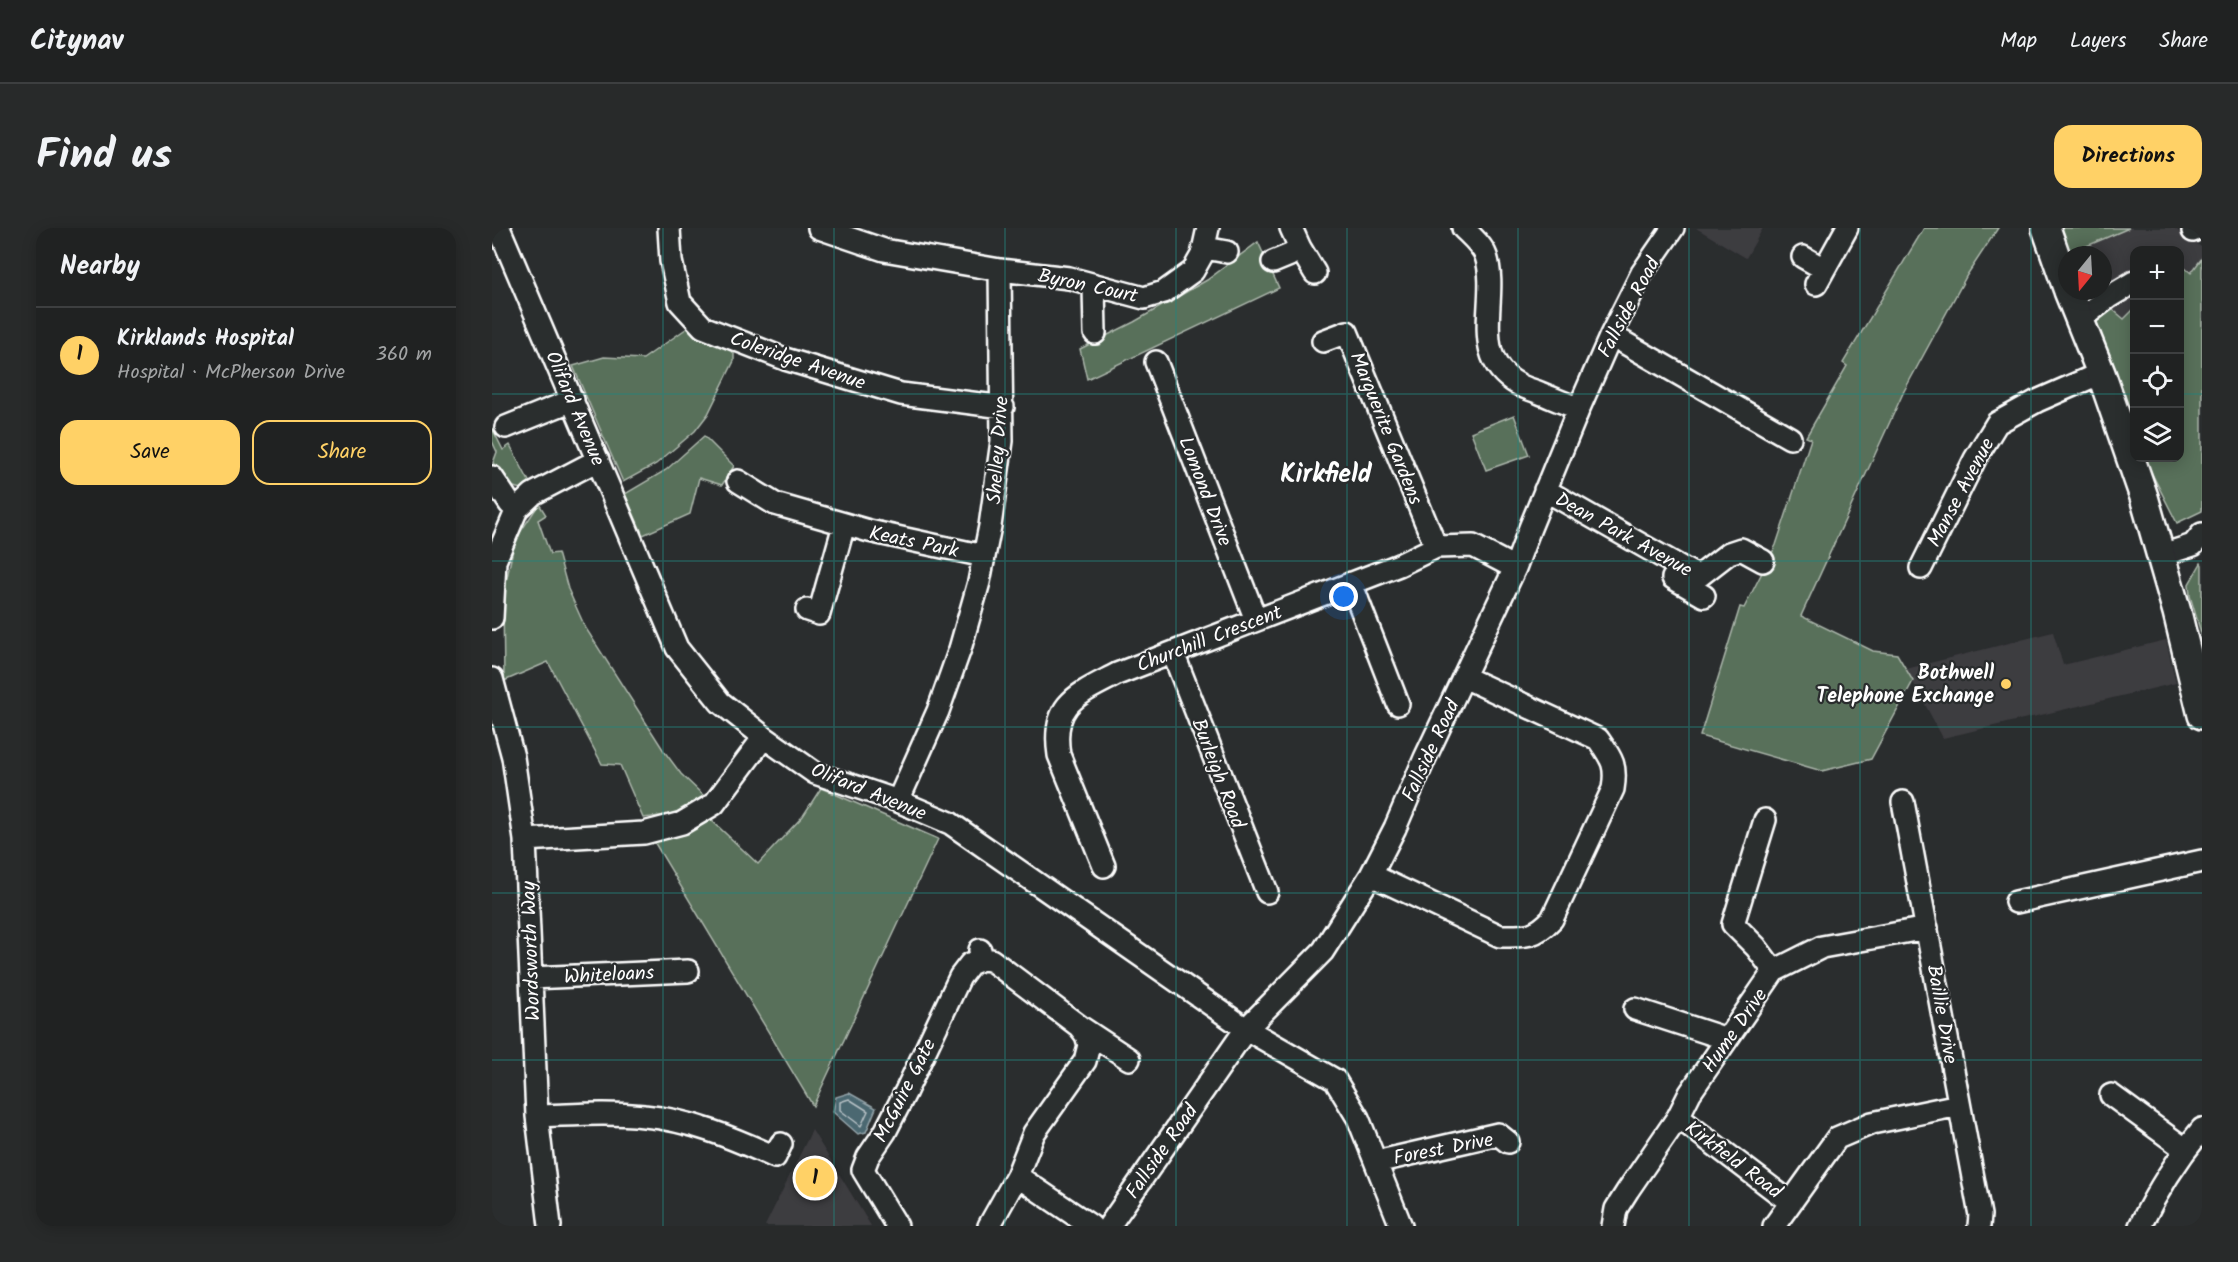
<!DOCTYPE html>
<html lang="en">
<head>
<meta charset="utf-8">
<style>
  :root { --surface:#202222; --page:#282a2a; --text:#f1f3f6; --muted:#a2a4a5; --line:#3d3f40; --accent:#ffd166 }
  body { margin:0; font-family:Kalam,sans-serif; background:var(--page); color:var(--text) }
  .controls { position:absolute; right:18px; top:18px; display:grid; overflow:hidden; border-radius:12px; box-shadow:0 3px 15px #0003 }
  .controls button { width:54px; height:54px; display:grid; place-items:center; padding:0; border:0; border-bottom:2px solid var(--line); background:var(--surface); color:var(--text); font:30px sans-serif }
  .compass { position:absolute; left:1566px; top:18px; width:54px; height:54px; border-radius:50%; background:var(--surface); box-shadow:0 3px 15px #0003; rotate:198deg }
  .you { position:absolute; left:852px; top:369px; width:21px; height:21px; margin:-15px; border:4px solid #fff; border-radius:50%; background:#1a73e8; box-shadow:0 0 0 9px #1a73e833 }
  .badge { display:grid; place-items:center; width:39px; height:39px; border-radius:50%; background:var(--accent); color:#111; font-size:20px; font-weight:700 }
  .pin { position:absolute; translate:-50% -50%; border:3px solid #fff; box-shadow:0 2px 6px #0006 }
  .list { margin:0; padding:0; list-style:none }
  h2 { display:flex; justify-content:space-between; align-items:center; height:78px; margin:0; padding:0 24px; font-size:26px }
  h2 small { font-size:20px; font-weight:400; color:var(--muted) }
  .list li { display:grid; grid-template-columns:39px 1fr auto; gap:18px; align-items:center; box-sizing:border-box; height:96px; padding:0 24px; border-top:2px solid var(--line) }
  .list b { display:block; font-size:22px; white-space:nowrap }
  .list p { margin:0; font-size:20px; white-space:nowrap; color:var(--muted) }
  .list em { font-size:20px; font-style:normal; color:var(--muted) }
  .actions { display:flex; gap:12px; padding:18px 24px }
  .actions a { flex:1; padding:14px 0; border:2px solid var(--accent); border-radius:18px; text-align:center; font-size:21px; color:var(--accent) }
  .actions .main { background:var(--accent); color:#111 }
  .icon { flex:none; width:33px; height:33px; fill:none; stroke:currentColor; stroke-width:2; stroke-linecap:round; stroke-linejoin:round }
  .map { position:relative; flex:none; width:1710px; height:998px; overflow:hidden; border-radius:18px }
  header { display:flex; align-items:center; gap:36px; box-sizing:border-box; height:84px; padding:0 30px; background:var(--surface); border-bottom:2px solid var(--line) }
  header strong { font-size:28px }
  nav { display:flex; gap:33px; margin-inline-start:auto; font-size:21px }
  .intro { display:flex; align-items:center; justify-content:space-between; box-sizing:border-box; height:144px; padding:0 36px }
  h1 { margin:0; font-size:42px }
  .button { padding:15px 27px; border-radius:18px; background:var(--accent); color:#111; font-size:21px; font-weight:700 }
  main { display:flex; gap:36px; padding:0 36px }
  aside { flex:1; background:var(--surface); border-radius:18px; box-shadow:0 3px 15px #0003 }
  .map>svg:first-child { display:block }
  .built { fill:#3e3c41 }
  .green { fill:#596f5a; stroke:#acb7ac; stroke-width:1.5 }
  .water { fill:#4c6771; stroke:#94a4aa; stroke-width:1.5 }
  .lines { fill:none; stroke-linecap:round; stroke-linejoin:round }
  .shore { stroke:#b7c2c6; stroke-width:1.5 }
  .minor-casing { stroke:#fff; stroke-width:26 }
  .major-casing { stroke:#fff; stroke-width:32 }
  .minor { stroke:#2a2d2e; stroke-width:21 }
  .major { stroke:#2a2d2e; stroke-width:27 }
  .grid { fill:none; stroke:#27847c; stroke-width:1.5; stroke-opacity:0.55 }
  .poi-dot { fill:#ffd166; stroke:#2a2d2e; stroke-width:2 }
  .labels { text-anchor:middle; stroke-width:4.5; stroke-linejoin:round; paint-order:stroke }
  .street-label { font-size:20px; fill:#fff; stroke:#2a2d2e }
  .poi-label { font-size:20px; font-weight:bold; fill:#fff; stroke:#2a2d2e; text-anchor:end }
  .district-label { font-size:26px; font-weight:bold; fill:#fff; stroke:#2a2d2e }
</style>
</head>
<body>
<header>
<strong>Citynav</strong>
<nav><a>Map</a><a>Layers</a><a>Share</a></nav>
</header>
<div class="intro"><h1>Find us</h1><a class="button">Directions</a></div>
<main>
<aside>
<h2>Nearby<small></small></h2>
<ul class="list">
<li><span class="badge">1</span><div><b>Kirklands Hospital</b><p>Hospital · McPherson Drive</p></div><em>360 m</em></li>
</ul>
<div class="actions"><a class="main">Save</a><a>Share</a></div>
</aside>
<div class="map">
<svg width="1710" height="998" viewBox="0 0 1710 998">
  <rect width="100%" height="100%" fill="#2a2d2e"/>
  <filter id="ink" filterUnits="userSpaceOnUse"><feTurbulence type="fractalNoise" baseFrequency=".0167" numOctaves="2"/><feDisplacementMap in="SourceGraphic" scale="12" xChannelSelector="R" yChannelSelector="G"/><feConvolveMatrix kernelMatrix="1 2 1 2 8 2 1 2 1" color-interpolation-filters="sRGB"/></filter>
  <g filter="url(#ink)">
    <path class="built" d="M 1204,0 L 1271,0 L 1254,30 Z
      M 1637,0 L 1682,0 L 1709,19 L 1710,30 L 1699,45 L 1688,36 L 1688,22 L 1642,22 L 1642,81 L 1632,91 L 1626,87 L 1600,98 L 1589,63 L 1611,63 L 1611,27 L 1576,26 Z
      M 1561,404 L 1571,437 L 1674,412 L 1684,455 L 1451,510 L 1414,441 Z
      M 320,902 L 379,998 L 273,998 Z"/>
    <path class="green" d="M 1432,0 L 1506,0 L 1475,47 L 1412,163 L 1309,388 L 1381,423 L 1405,426 L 1421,453 L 1379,531 L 1330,543 L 1208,508 L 1248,379 L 1252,380 L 1284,317 L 1319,211 L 1314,209 L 1355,138 L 1351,135 Z
      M 1566,0 L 1637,0 L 1576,26 Z
      M 766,14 L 787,60 L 595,151 L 588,121 L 642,94 L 715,52 Z
      M 1710,30 L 1710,283 L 1685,295 L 1652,230 L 1688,230 L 1688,36 L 1699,45 Z
      M 1619,80 L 1632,91 L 1642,81 L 1642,206 L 1600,98 L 1612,84 Z
      M 198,98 L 242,119 L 242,133 L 216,186 L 203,203 L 164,236 L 131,254 L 81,138 L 112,129 L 151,131 Z
      M 1022,187 L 1037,227 L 994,242 L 979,204 Z
      M 0,200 L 11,222 L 18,217 L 39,257 L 29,261 L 18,258 L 1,235 L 5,224 L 0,213 Z
      M 212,208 L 242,238 L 230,257 L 207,250 L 198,286 L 151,307 L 133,266 L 174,242 Z
      M 47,276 L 54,287 L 46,292 L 58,326 L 66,325 L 76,361 L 93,399 L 172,523 L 189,546 L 213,569 C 197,584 173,588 151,590 L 128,537 L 110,536 L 56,434 L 12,453 L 11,368 L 23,312 Z
      M 1709,335 L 1710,337 L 1710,408 L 1698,368 L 1697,356 Z
      M 329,560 L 446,611 L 321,878 L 161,612 L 172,612 L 217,590 L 266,636 L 311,588 Z"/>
    <path class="water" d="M 357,865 L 384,880 L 374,904 L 366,906 L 341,884 L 344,869 Z"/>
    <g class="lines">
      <path class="shore" d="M 357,871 L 376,883 L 369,898 L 348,882 L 348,874 Z"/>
      <g class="minor-casing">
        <path id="minor" d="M 7,0 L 185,420 L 228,474 L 272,509 L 323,545 L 406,573 L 458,595 L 754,801 L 843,852 L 866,890 L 909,998
          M 177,0 L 179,33 L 188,74 L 211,99 L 293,131 L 409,166 L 511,179
          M 327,0 L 392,22 L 508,42 L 577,50 L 652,70 L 672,64 L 701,43 L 710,27 L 716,0
          M 799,0 L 808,20 L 823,45
          M 971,0 C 979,8 990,17 994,28 C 1008,71 975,128 1026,156 C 1032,160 1041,162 1048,165 C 1061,170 1073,176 1087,180
          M 1701,3 L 1703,0
          M 713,20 L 735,24
          M 1311,29 L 1332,41
          M 781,34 L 798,27 L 808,20
          M 1324,56 L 1355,0
          M 602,58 L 603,105
          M 1586,93 L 1617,69 L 1642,54
          M 1119,107 L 1298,210
          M 831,113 L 855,104 L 944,319
          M 664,134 L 764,392
          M 14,199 L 81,172
          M 0,249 L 18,276 L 25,281
          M 246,253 L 283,276 L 377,303 L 492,328
          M 1053,262 L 1206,349 L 1237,325 L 1249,321 L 1271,333
          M 1670,327 L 1701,317 L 1710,306
          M 1429,340 L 1483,231 L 1505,195 L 1545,173 L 1609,145
          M 1181,350 L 1212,368
          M 859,355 L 906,476
          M 315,382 L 327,386 L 352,297
          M 0,390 L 3,333 L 25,281 L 41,266 L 106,232
          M 681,425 L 775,664
          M 0,451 L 21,529 L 33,612 L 45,888 L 58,998
          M 406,573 L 446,483 L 468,421 L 487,354 L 498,298 L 510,213 L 508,42
          M 1411,574 L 1488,987 L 1487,998
          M 1273,592 L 1241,696 L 1264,719 L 1282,743
          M 33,612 L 152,605 L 190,595 L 222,576 L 272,509
          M 612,638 L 567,527 C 559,475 585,467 625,446 L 907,337 L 944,319 L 981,318 L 1023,340
          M 879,647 L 1008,708 C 1033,708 1042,710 1060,691 L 1121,561 C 1125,537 1120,531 1106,511 L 972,449
          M 1524,674 L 1710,633
          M 488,722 L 490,731 L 499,732 L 587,798 L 594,807 L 597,817 L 593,833 L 542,905 L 525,948 L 599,998
          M 39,750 L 196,743
          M 1143,781 L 1235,811
          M 587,798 L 637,831
          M 1619,867 L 1693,921
          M 45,888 C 81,887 116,884 152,888 C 198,892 241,910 283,929 L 289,916
          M 1186,889 L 1298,974
          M 884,934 L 1006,906 L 1016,914
          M 405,998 L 371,942 L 376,929 L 393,904 L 414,863 L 468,749 L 478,736 L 490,731
          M 497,998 L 525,948
          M 617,998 L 754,801 L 831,723 L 879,647 L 903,600 L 933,530 L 1023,340 L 1038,300 L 1087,180 L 1119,107 L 1150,45 L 1181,0
          M 1121,998 L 1124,981 L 1136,962 L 1186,889 L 1198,865 L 1282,743 L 1330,719 L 1435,700
          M 1282,998 L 1345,910 L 1380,895 L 1467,877
          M 1648,998 C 1665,963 1685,931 1710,901"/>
      </g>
      <g class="major-casing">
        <path id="major" d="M 1554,0 L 1575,60
          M 1576,63 L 1609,145 L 1652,269 L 1685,384 L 1710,487"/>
      </g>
      <use href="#minor" class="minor"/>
      <use href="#major" class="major"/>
    </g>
  </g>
  <path class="grid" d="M 171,0 L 171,998M 342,0 L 342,998M 513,0 L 513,998M 684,0 L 684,998M 855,0 L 855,998M 1026,0 L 1026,998M 1197,0 L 1197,998M 1368,0 L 1368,998M 1539,0 L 1539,998M 0,166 L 1642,166M 1688,166 L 1710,166M 0,333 L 1710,333M 0,499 L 1710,499M 0,665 L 1710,665M 0,832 L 1710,832"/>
  <circle class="poi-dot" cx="1514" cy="456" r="6"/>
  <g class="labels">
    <g class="street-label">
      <text transform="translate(596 57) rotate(12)" y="7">Byron Court</text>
      <text transform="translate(1136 79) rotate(-62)" y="7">Fallside Road</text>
      <text transform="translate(306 132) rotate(19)" y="7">Coleridge Avenue</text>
      <text transform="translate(84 180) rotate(67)" y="7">Olifard Avenue</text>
      <text transform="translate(895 200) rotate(68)" y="7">Marguerite Gardens</text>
      <text transform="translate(505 222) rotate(-86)" y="7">Shelley Drive</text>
      <text transform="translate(714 263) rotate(69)" y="7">Lomond Drive</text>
      <text transform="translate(1468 264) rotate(-62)" y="7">Manse Avenue</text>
      <text transform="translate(1132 306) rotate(29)" y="7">Dean Park Avenue</text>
      <text transform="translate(422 313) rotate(12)" y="7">Keats Park</text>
      <text transform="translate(717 410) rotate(-21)" y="7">Churchill Crescent</text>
      <text transform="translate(938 522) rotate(-65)" y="7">Fallside Road</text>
      <text transform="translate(727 545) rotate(69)" y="7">Burleigh Road</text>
      <text transform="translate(377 563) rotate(22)" y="7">Olifard Avenue</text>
      <text transform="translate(38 723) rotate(-92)" y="7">Wordsworth Way</text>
      <text transform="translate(117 746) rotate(-3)" y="7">Whiteloans</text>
      <text transform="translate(1451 786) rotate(80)" y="7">Baillie Drive</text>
      <text transform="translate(1242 802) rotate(-55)" y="7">Hume Drive</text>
      <text transform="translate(412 862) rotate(-63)" y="7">McGuire Gate</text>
      <text transform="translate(951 920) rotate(-11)" y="7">Forest Drive</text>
      <text transform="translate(669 923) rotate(-55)" y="7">Fallside Road</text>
      <text transform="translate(1242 931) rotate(37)" y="7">Kirkfield Road</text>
    </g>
    <g class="poi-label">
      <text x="1502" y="451">Bothwell<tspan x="1502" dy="23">Telephone Exchange</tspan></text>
    </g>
    <g class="district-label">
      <text x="834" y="254">Kirkfield</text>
    </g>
  </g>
</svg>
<div class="controls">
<button>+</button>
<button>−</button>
<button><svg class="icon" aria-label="locate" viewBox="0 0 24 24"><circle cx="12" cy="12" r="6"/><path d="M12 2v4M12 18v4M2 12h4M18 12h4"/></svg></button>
<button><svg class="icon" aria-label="layers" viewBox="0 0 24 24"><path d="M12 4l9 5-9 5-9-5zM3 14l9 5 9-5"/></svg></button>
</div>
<svg class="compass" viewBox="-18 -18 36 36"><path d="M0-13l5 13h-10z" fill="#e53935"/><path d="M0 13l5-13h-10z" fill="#a2a4a5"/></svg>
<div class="you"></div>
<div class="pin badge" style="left:323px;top:950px">1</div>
</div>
</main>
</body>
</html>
